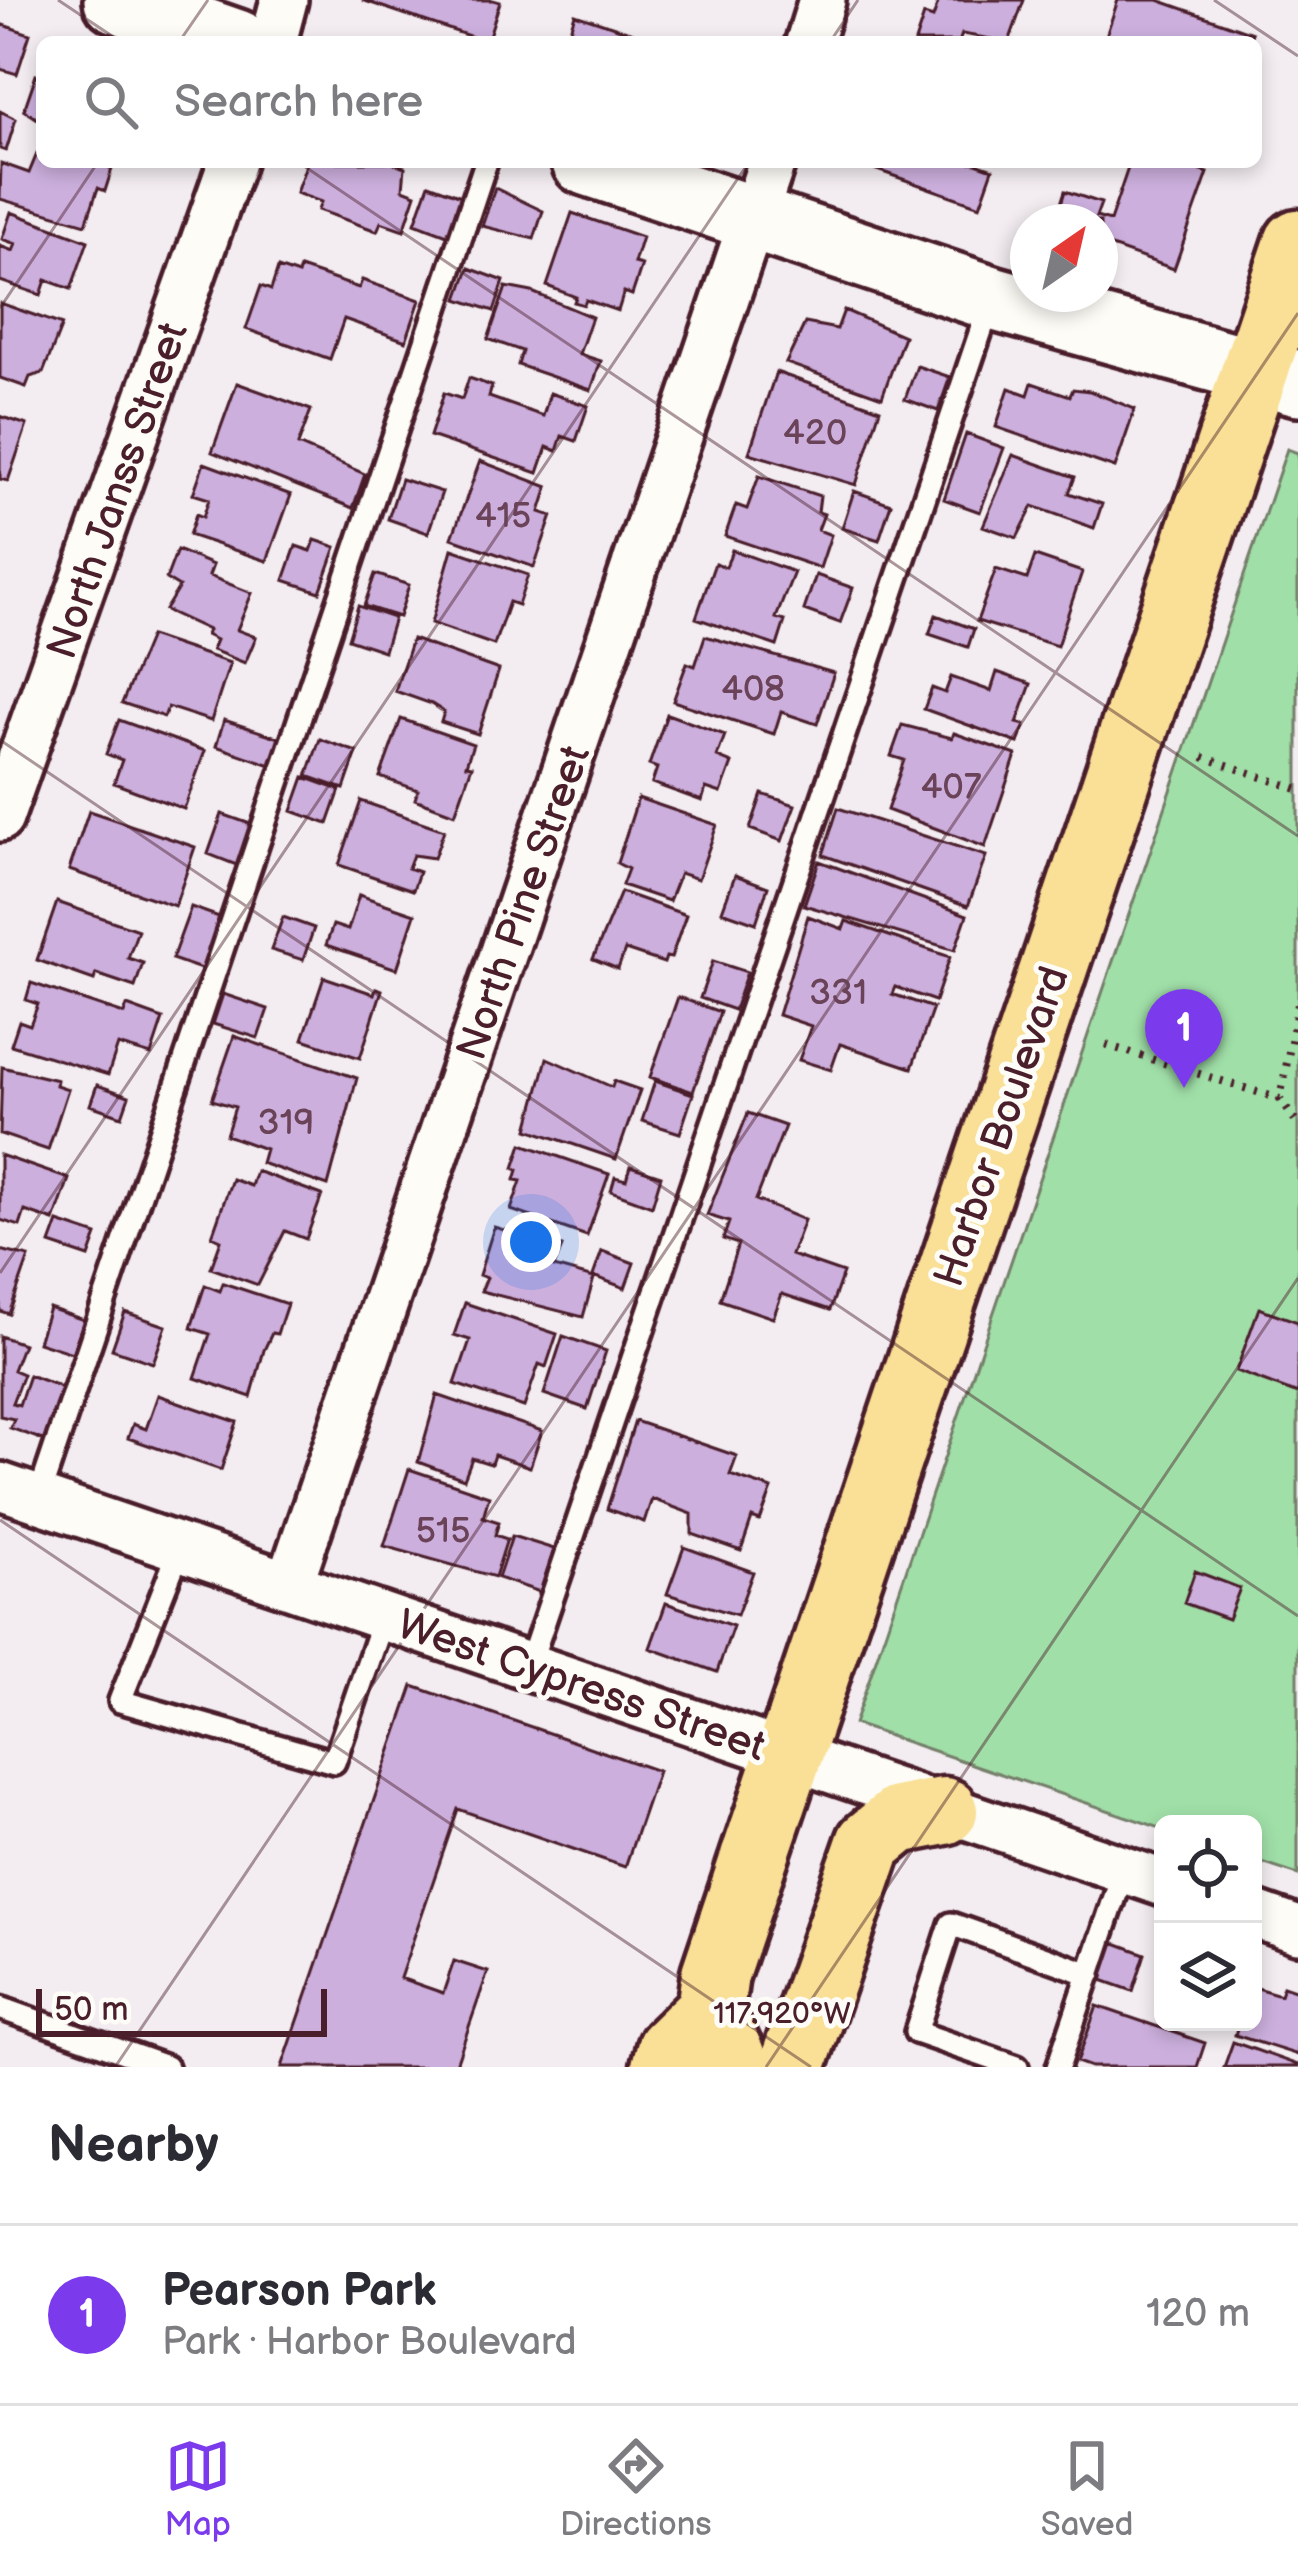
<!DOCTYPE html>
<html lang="en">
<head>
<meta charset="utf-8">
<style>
  :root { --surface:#fff; --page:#f7f7f7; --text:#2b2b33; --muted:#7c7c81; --line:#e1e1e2; --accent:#7c3aed }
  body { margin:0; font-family:"Balsamiq Sans",sans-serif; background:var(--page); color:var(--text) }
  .controls { position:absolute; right:36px; bottom:36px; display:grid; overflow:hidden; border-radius:18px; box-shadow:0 6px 18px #0003 }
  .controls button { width:108px; height:108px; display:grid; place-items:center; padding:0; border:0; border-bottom:3px solid var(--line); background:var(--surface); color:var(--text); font:60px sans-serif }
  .compass { position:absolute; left:1010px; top:204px; width:108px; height:108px; border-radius:50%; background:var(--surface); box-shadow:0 6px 18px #0003; rotate:34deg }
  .scale { position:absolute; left:36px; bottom:30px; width:291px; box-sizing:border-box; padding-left:12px; border:6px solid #4a1f2b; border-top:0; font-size:33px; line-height:42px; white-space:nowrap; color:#4a1f2b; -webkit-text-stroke:9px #fdfcf7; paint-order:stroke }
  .you { position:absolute; left:531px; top:1242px; width:42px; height:42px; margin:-30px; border:9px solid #fff; border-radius:50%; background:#1a73e8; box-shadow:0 0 0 18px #1a73e833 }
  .badge { display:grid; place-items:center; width:78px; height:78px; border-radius:50%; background:var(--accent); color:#fff; font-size:39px; font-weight:700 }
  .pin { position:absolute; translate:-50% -99px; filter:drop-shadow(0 3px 6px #0008) }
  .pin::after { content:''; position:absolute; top:63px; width:42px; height:36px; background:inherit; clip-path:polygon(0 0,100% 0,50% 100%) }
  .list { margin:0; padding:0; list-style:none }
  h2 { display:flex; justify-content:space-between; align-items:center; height:156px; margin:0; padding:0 48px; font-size:51px }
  h2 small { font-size:39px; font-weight:400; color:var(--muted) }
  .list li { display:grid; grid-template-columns:78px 1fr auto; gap:36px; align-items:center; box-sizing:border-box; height:180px; padding:0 48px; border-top:3px solid var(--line) }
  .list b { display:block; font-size:45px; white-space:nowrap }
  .list p { margin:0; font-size:39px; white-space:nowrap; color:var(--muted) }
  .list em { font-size:39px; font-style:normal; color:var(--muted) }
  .icon { flex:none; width:66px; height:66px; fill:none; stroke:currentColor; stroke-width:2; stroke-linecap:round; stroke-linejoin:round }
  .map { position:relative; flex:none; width:1298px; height:2067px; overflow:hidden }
  .search { position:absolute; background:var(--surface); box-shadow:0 6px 18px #0003; left:36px; right:36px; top:36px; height:132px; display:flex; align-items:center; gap:30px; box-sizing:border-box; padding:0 42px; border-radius:18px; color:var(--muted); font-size:45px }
  .sheet { height:336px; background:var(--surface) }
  nav { display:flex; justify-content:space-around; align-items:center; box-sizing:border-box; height:168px; border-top:3px solid var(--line); background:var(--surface); font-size:33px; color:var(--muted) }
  nav a { display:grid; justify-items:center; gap:6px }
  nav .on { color:var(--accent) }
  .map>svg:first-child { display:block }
  .green { fill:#a0dfa8; stroke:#757f6a; stroke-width:3 }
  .building { fill:#ccafdd; stroke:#4a1f2b; stroke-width:3 }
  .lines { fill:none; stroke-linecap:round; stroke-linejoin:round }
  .lane-casing { stroke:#4a1f2b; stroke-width:30 }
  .street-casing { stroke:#4a1f2b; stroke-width:54 }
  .secondary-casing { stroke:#4a1f2b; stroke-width:72 }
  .primary-casing { stroke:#4a1f2b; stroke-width:75 }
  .path { stroke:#4a1f2b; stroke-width:8; stroke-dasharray:3 9; stroke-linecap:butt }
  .lane { stroke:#fdfcf7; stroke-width:21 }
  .street { stroke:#fdfcf7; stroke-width:45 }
  .secondary { stroke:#fdfcf7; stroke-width:63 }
  .primary { stroke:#f9e096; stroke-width:66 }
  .ticks { fill:none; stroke:#4a1f2b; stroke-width:3; stroke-opacity:0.45 }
  .labels { text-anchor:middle; stroke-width:10; stroke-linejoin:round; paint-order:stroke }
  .number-label { font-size:36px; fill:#6a4358 }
  .street-label { font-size:42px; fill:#4a1f2b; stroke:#fdfcf7 }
  .ticks-label { font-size:30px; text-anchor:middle; fill:#4a1f2b; stroke:#fdfcf7; stroke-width:10; stroke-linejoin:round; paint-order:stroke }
</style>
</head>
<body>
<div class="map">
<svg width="1298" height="2067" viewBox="0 0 1298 2067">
  <rect width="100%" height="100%" fill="#f3edf2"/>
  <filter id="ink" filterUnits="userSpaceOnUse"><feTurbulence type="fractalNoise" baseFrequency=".00833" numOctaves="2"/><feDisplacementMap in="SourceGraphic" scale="24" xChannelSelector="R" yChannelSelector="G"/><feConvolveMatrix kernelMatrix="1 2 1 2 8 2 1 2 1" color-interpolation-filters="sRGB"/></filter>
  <g filter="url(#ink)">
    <path class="green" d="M 1287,449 L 1298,453 L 1298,1875 L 1253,1860 L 1253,1824 L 1163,1824 L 1163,1829 L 854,1724 Z"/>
    <path class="building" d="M 362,0 L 493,0 L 500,2 L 487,42 Z
      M 939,0 L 1024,0 L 1009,42 L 962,34 L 959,42 L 915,42 L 924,15 L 933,18 Z
      M 1118,0 L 1158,0 L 1252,33 L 1249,42 L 1114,42 L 1105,39 Z
      M 575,14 L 660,42 L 566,42 Z
      M 0,24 L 30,34 L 17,74 L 0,69 Z
      M 36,75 L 42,77 L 42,122 L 24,110 Z
      M 0,111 L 16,119 L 6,151 L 0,149 Z
      M 41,144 L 42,162 L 98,162 L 112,169 L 105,191 L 98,188 L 86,224 L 0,199 L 1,163 L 29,173 Z
      M 307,162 L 391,162 L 405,167 L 403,189 L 416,194 L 404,230 L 381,222 L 377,231 L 318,210 L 321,202 L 296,193 Z
      M 973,162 L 993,169 L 980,206 L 857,163 Z
      M 1130,162 L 1177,162 L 1208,173 L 1174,269 L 1100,243 L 1100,222 L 1055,222 L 1065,191 L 1101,203 L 1096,217 L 1110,221 Z
      M 429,184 L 464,197 L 450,236 L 415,223 Z
      M 495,188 L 543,211 L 534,239 L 482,226 Z
      M 11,212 L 88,241 L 71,289 L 46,280 L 41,295 L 0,281 L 0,246 L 13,251 L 16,244 L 2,239 Z
      M 572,213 L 642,237 L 634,263 L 642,265 L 632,295 L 624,292 L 618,311 L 586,300 L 584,305 L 574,302 L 576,297 L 547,286 Z
      M 278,268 L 298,275 L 300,268 L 359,288 L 362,280 L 420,300 L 406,341 L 344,319 L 330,359 L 246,329 L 261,286 L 271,290 Z
      M 469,268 L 504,281 L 494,311 L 458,299 Z
      M 506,287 L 532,292 L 592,317 L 579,354 L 601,361 L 591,390 L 518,365 L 522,351 L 488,339 Z
      M 0,303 L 62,325 L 43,373 L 30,377 L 26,387 L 0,378 Z
      M 844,310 L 904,336 L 882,397 L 786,363 L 805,323 L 837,329 Z
      M 917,366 L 950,377 L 938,411 L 905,399 Z
      M 776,372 L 880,409 L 856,485 L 749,453 Z
      M 469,378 L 492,386 L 489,397 L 543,416 L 550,393 L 588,406 L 576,441 L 562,436 L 557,451 L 547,447 L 538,473 L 430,436 L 444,393 L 462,399 Z
      M 237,383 L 311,410 L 298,445 L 365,474 L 353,508 L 212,452 Z
      M 1032,383 L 1070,396 L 1073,389 L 1090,391 L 1135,409 L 1115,468 L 996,427 L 1009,388 L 1028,395 Z
      M 0,416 L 27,425 L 8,481 L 0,479 Z
      M 966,434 L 1004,448 L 980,512 L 944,499 Z
      M 1013,455 L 1075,477 L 1069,493 L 1102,504 L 1094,528 L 1033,506 L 1017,538 L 983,526 Z
      M 480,461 L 548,487 L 540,512 L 552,516 L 534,567 L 452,538 Z
      M 204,463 L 291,495 L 267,561 L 189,535 L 196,514 L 203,517 L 209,499 L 193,494 Z
      M 759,476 L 820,496 L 818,512 L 824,514 L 818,530 L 831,535 L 820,568 L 725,536 L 736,505 L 747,509 Z
      M 401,479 L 442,492 L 428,533 L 388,519 Z
      M 854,491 L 891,504 L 879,540 L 842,528 Z
      M 315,540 L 336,547 L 320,592 L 284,580 L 296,546 L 311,551 Z
      M 452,549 L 528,575 L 518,605 L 509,602 L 494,645 L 431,623 Z
      M 177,550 L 213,565 L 209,576 L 252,593 L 237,630 L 256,637 L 245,663 L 212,650 L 216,640 L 206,635 L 208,630 L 165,610 L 179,587 L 166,579 Z
      M 732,550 L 794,572 L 776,618 L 785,621 L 777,646 L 696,618 L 715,563 L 726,567 Z
      M 1035,556 L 1082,572 L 1057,646 L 977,621 L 996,569 L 1027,579 Z
      M 375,574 L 409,585 L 399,617 L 364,606 Z
      M 816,575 L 853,588 L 840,623 L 804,610 Z
      M 358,606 L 394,618 L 384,651 L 348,639 Z
      M 936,615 L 974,629 L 968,647 L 929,634 Z
      M 150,636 L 230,663 L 211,721 L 168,707 L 164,717 L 122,703 Z
      M 705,636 L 834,673 L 817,724 L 781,712 L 774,734 L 673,701 L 687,663 L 695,666 Z
      M 412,639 L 499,670 L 478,734 L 441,722 L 444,712 L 432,704 L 395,691 Z
      M 997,672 L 1031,684 L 1017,723 L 1025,725 L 1018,743 L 924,709 L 932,688 L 945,693 L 951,677 L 991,691 Z
      M 667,714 L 725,735 L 717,757 L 732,763 L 721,793 L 706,788 L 702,801 L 652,783 L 657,768 L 649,765 Z
      M 401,719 L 473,744 L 466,765 L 472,766 L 455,814 L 415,799 L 418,790 L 380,777 Z
      M 119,720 L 205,751 L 184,809 L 114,783 L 122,760 L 106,754 Z
      M 224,720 L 283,739 L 274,766 L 216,746 Z
      M 902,725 L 952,738 L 954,733 L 1016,755 L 985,847 L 887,810 L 904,760 L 891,756 Z
      M 320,739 L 357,752 L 344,789 L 307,776 Z
      M 304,777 L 340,790 L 328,824 L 292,811 Z
      M 762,794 L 795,805 L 782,841 L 750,829 Z
      M 638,798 L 717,825 L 698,879 L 680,873 L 669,901 L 622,885 L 628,869 L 617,863 Z
      M 361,801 L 444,830 L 434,858 L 413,855 L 408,868 L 419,872 L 413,890 L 339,865 Z
      M 838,808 L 986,856 L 968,906 L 823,855 Z
      M 89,811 L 195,847 L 175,906 L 69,870 Z
      M 222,814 L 253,825 L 239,866 L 208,854 Z
      M 819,861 L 967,915 L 955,950 L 804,905 Z
      M 735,875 L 768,887 L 756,923 L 722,911 Z
      M 621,892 L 686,915 L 671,958 L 666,957 L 664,963 L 625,950 L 618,969 L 593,959 Z
      M 359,895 L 415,914 L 397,969 L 326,945 L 333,925 L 348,930 Z
      M 57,902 L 138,930 L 128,958 L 143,963 L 135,987 L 96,974 L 94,980 L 37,960 Z
      M 191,907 L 222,918 L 204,970 L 172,959 Z
      M 808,916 L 843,929 L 846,921 L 950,957 L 935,1001 L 895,987 L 892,994 L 933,1008 L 912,1068 L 840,1044 L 831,1070 L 799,1060 L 811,1026 L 778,1015 Z
      M 283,917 L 314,928 L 303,960 L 271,950 Z
      M 713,961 L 747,972 L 734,1010 L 700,998 Z
      M 324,977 L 374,994 L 376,988 L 382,990 L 360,1058 L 303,1039 Z
      M 31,983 L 124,1014 L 127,1006 L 163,1019 L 151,1055 L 118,1045 L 108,1075 L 11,1045 L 19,1021 L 30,1025 L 38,1004 L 26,1000 Z
      M 223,994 L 268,1009 L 258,1038 L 213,1024 Z
      M 678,997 L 720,1012 L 693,1092 L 650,1077 Z
      M 234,1036 L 357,1078 L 328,1186 L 261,1163 L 265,1149 L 226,1135 L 235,1107 L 212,1100 Z
      M 547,1058 L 612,1087 L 614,1081 L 640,1090 L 616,1159 L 528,1129 Z
      M 2,1067 L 57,1080 L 56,1085 L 68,1089 L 48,1150 L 0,1134 Z
      M 655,1081 L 693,1094 L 680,1133 L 642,1121 Z
      M 97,1085 L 129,1096 L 122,1116 L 90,1105 Z
      M 748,1113 L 785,1126 L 756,1200 L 804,1220 L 791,1255 L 843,1273 L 830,1310 L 782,1294 L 773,1318 L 720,1300 L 738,1244 L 723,1239 L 729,1222 L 707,1215 Z
      M 522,1144 L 609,1174 L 587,1236 L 511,1210 L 521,1181 L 515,1180 L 518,1170 L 514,1168 Z
      M 0,1155 L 69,1179 L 54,1221 L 25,1211 L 20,1226 L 0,1220 Z
      M 630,1166 L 661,1176 L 652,1206 L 611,1191 L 615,1177 L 626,1180 Z
      M 256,1171 L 322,1195 L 306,1239 L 285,1231 L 258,1285 L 211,1268 L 221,1240 L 212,1236 L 232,1179 L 251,1186 Z
      M 58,1222 L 97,1235 L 89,1257 L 50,1244 Z
      M 494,1227 L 562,1247 L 554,1267 L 594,1278 L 583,1317 L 481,1291 L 487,1278 L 479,1275 Z
      M 0,1250 L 29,1257 L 9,1314 L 0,1311 Z
      M 602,1251 L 634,1263 L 625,1288 L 593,1276 Z
      M 223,1283 L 287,1304 L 277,1334 L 272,1333 L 264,1350 L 251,1397 L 195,1378 L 210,1334 L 191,1328 L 205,1285 L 220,1291 Z
      M 465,1303 L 557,1334 L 546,1367 L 539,1364 L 524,1407 L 455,1384 L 470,1340 L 454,1335 Z
      M 49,1308 L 84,1320 L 72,1353 L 38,1342 Z
      M 1259,1308 L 1298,1322 L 1298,1394 L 1236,1371 Z
      M 125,1312 L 166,1326 L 153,1363 L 112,1349 Z
      M 0,1336 L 23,1344 L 13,1370 L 23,1374 L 12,1403 L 19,1405 L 29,1375 L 64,1388 L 46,1441 L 10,1428 L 14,1419 L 0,1416 Z
      M 563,1336 L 606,1351 L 587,1409 L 544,1394 Z
      M 158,1395 L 237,1422 L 221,1470 L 128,1438 L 133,1424 L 146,1429 Z
      M 437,1395 L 542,1431 L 530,1467 L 494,1455 L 491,1464 L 472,1458 L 464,1479 L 418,1462 Z
      M 635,1421 L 737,1456 L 730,1475 L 772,1489 L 760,1521 L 752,1518 L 741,1551 L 692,1534 L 692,1514 L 652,1499 L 644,1522 L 607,1509 Z
      M 409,1469 L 489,1496 L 483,1517 L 499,1522 L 495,1535 L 507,1539 L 495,1577 L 384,1546 Z
      M 512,1536 L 554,1549 L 540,1592 L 498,1578 Z
      M 684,1547 L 753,1572 L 737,1615 L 667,1594 Z
      M 1195,1571 L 1240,1588 L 1228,1619 L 1184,1603 Z
      M 666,1603 L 733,1626 L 717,1672 L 650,1648 Z
      M 413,1686 L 658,1771 L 625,1867 L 458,1809 L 400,1978 L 443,1993 L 454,1961 L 488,1972 L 455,2067 L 282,2067 Z
      M 1113,1942 L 1145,1954 L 1133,1991 L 1099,1979 Z
      M 1283,1986 L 1298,1991 L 1298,2055 L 1235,2035 L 1239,2022 L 1253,2022 L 1253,1987 L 1280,1995 Z
      M 1097,2006 L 1205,2043 L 1197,2067 L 1091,2067 L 1077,2062 Z
      M 1233,2042 L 1298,2065 L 1298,2067 L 1224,2067 Z"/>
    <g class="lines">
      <g class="lane-casing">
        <path id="lane" d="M 38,1499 L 486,162
          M 181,1546 L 120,1701 L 334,1762 L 384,1616
          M 529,1666 L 990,304
          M 0,2008 L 166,2067
          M 1017,2067 L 916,2032 L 951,1924 L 1090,1974
          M 1058,2067 L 1124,1870"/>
      </g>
      <g class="street-casing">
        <path id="street" d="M 273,42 L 284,0
          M 809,42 L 822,0
          M 0,818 L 232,162
          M 0,1486 L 1163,1883
          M 290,1583 L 772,162
          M 1253,1914 L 1298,1930"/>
      </g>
      <g class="secondary-casing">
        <path id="secondary" d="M 116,0 L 237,42
          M 584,162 L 992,298 L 1298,383"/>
      </g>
      <g class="primary-casing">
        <path id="primary" d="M 665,2067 L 670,2049 L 710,2010
          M 730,2067 L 732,2058 L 710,2010 L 715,1974 L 1298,243
          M 792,2067 L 870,1843 L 898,1820 L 944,1811"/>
      </g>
      <path class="path" d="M 1203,757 L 1298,789
        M 1298,1004 L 1280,1099 L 1298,1125
        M 1106,1045 L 1280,1099"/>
      <use href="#lane" class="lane"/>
      <use href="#street" class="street"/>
      <use href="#secondary" class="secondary"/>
      <use href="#primary" class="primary"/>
    </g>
  </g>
  <path class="ticks" d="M 58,0 L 121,42M 1214,0 L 1298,56M 179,42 L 208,0M 830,42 L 858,0M 298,162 L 1298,836M 0,308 L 98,162M 0,740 L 1298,1616M 0,1273 L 749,162M 0,1520 L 811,2067M 115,2067 L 1298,313M 766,2067 L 1298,1278"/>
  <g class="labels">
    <g class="number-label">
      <text x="815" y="444">420</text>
      <text x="503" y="527">415</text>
      <text x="753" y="700">408</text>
      <text x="951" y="798">407</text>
      <text x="838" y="1004">331</text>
      <text x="286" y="1134">319</text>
      <text x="443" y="1542">515</text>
    </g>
    <g class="street-label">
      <text transform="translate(116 490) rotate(-71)" y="15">North Janss Street</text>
      <text transform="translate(522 902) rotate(-71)" y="15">North Pine Street</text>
      <text transform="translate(1000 1126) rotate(-71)" y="15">Harbor Boulevard</text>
      <text transform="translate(582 1684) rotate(19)" y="15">West Cypress Street</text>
    </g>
  </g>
  <g class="ticks-label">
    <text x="782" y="2023">117.920°W</text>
  </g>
</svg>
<div class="controls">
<button><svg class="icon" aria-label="locate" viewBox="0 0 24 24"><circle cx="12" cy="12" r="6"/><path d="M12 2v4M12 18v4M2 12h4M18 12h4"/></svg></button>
<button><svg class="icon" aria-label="layers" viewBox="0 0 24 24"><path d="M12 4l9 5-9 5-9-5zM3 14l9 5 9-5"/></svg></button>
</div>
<svg class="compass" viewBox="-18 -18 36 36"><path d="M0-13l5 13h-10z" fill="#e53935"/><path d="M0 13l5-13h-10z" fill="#7c7c81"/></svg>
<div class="scale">50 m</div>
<div class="you"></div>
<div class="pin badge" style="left:1184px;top:1088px">1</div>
<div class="search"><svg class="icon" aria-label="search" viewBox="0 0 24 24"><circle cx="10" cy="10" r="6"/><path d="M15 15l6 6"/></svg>Search here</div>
</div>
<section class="sheet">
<h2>Nearby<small></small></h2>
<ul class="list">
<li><span class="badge">1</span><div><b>Pearson Park</b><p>Park · Harbor Boulevard</p></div><em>120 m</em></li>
</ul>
</section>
<nav>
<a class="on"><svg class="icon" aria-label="map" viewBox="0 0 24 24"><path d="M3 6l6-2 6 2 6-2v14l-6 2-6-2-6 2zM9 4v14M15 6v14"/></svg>Map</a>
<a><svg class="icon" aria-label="directions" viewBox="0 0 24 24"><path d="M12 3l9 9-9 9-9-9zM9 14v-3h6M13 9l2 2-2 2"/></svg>Directions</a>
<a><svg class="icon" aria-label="saved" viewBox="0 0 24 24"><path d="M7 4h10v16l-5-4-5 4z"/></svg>Saved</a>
</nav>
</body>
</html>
